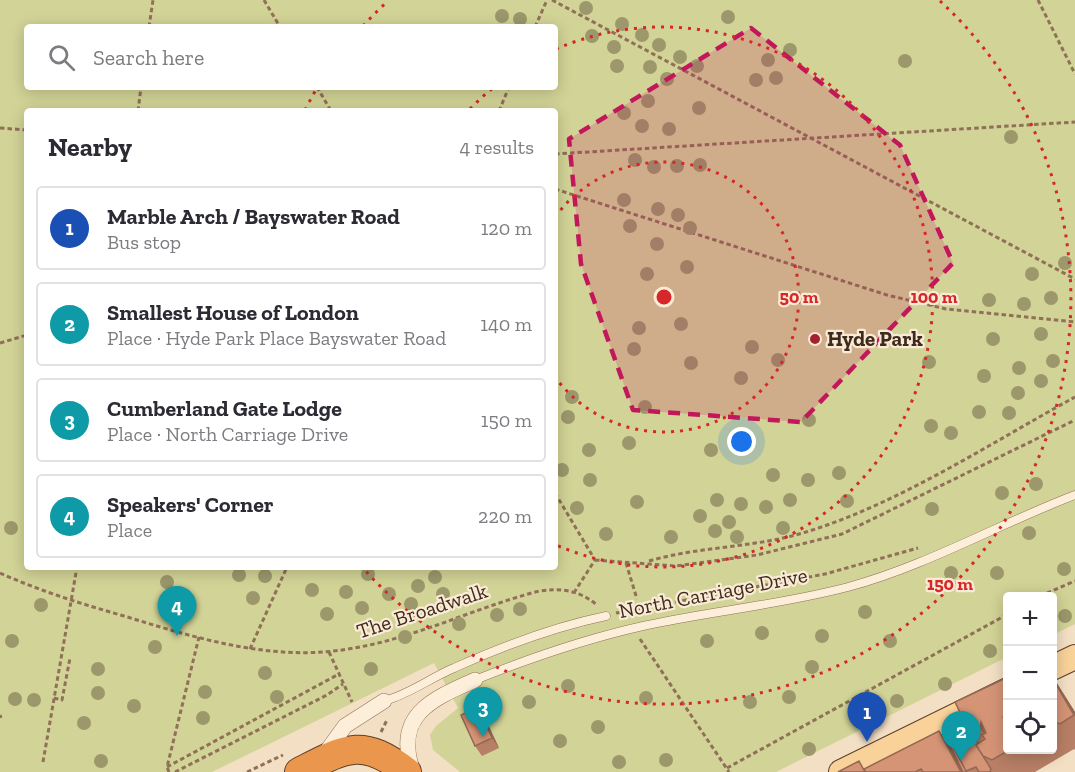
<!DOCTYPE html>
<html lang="en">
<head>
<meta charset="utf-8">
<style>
  :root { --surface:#fff; --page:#f7f7f7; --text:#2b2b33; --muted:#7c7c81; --line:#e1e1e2; --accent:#7c3aed }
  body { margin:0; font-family:"Zilla Slab",serif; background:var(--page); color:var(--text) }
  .controls { position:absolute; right:18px; bottom:18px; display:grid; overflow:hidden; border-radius:6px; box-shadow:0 3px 15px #0003 }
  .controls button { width:54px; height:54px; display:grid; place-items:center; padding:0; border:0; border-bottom:2px solid var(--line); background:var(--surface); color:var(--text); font:30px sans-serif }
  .you { position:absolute; left:742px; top:442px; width:21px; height:21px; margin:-15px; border:4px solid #fff; border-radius:50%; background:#1a73e8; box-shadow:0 0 0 9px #1a73e833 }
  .badge { display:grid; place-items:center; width:39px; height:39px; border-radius:50%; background:var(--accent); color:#fff; font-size:20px; font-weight:700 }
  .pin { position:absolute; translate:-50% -50px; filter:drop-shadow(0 2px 3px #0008) }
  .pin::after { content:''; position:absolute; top:32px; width:21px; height:18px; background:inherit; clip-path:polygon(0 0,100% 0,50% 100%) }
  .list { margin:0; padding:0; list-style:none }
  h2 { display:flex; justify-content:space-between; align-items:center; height:78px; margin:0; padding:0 24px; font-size:26px }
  h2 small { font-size:20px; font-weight:400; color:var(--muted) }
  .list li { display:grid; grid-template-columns:39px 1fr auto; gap:18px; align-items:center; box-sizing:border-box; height:84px; margin:0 12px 12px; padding:0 12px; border:2px solid var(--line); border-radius:6px }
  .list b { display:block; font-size:22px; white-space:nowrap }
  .list p { margin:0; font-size:20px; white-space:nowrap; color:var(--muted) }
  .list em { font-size:20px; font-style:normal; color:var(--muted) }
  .icon { flex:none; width:33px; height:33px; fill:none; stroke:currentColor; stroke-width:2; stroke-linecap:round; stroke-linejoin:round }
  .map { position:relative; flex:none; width:1075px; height:772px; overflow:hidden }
  .search { position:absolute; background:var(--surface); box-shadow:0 3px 15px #0003; left:24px; top:24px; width:534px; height:66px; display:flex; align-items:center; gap:15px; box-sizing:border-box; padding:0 21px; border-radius:6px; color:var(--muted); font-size:22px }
  .panel { position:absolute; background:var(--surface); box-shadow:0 3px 15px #0003; left:24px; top:108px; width:534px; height:462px; border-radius:6px }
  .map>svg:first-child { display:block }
  .green { fill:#d2d396; fill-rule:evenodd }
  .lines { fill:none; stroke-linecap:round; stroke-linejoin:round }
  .lane-casing { stroke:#907058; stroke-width:9 }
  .street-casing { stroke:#907058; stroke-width:16 }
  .primary-casing { stroke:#5e3f2c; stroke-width:26 }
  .highway-casing { stroke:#5e3f2c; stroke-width:30 }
  .path { stroke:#907058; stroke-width:3; stroke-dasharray:4.5 3; stroke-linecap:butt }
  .lane { stroke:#fceed9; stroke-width:8 }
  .street { stroke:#fceed9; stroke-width:15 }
  .primary { stroke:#f9d299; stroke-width:24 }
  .highway { stroke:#ea964d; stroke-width:28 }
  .tree { fill:#9c986b }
  .wall { fill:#b77f65 }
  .shaded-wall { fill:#956853 }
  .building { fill:#d59476; stroke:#956853; stroke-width:1.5 }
  .marked { fill:#c2185b; fill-opacity:0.2; stroke:#c2185b; stroke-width:4.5; stroke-dasharray:12 8; stroke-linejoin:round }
  .ring { fill:none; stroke:#d62828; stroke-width:3; stroke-dasharray:3 6 }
  .poi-dot { fill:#a6212f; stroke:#f9ebd5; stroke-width:2 }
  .labels { text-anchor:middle; stroke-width:4.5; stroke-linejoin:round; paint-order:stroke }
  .poi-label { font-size:21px; font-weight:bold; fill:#3f2a1d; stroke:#f9ebd5; text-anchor:start }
  .street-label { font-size:21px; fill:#3f2a1d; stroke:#f9ebd5 }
  .centre { fill:#d62828; stroke:#f9ebd5; stroke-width:3 }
  .ring-label { font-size:18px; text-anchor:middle; font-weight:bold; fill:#d62828; stroke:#f9ebd5; stroke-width:4.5; stroke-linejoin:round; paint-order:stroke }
</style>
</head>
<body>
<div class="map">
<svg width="1075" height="772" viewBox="0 0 1075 772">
  <rect width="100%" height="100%" fill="#f3e0c4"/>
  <path class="green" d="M 0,0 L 1075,0 L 1075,624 L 1053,635 L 1052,596 L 1008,596 L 1007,657 L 776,772 L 460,772 L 433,750 L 430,735 L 436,726 L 458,708 L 434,663 L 212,772 L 0,772 ZM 27,27 L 555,27 L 555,87 L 27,87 ZM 27,111 L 555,111 L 555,567 L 27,567 Z"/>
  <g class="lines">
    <g class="lane-casing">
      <path id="lane" d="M 475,680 C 530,658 585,639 643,626 C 711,611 780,605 848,587 C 926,566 999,524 1075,495
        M 384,701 C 410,694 430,678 454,668 C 503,646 553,627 606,616"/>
    </g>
    <g class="street-casing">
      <path id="street" d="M 324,755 L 345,726 L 384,701
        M 413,772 C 393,715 432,699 475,680"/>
    </g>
    <g class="primary-casing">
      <path id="primary" d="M 1052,668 L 1075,657
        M 841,772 L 1008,690"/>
    </g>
    <g class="highway-casing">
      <path id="highway" d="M 299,772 C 346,748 362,737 407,772"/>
    </g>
    <path class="path" d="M 264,0 L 280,27
      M 552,0 L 1075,279
      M 1038,0 L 1075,74
      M 149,27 L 153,0
      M 535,27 L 547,0
      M 317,87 L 331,111
      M 138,111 L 141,87
      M 499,111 L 509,87
      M 0,128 L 27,130
      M 555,154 L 1075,122
      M 555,189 L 887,295 L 946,309 L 1075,322
      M 0,343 L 27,335
      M 555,493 L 595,560 L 575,591
      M 595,560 L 676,566 L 757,555 L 842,534 L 1075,420
      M 649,561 C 700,546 755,548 806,532 C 898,504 991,443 1075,397
      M 626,563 L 637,599
      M 0,573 C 40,591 82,604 124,616 C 196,638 272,662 348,649 C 414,639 474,608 539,591 C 561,588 579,590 597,605
      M 1040,596 L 1075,581
      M 616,613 L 825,574 L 918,548
      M 640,639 L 729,772
      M 250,649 L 287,567
      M 329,652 L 352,702
      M 54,698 L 62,700 L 70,658
      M 0,715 L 1,718
      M 381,732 L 387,720
      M 43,762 L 77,567
      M 167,767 L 339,674
      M 727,768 L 1008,614
      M 169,772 L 167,767 L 199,637
      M 175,772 L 327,695 L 343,684
      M 247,772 L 283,755"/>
    <use href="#lane" class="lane"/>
    <use href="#street" class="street"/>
    <use href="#primary" class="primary"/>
    <use href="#highway" class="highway"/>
  </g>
  <g class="tree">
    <circle cx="586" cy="8" r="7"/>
    <circle cx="502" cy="16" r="7"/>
    <circle cx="728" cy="17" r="7"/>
    <circle cx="520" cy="19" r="7"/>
    <circle cx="622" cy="24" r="7"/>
    <circle cx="642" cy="35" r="7"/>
    <circle cx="592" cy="36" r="7"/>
    <circle cx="659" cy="45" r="7"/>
    <circle cx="614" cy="47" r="7"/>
    <circle cx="790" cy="50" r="7"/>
    <circle cx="680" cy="57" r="7"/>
    <circle cx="768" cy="60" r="7"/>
    <circle cx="905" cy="61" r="7"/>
    <circle cx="617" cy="66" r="7"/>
    <circle cx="697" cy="66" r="7"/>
    <circle cx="650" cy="67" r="7"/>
    <circle cx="776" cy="78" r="7"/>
    <circle cx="667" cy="79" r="7"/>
    <circle cx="756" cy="80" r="7"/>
    <circle cx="648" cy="101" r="7"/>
    <circle cx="699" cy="108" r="7"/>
    <circle cx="624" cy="113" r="7"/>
    <circle cx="642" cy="126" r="7"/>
    <circle cx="669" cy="129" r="7"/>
    <circle cx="1011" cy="137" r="7"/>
    <circle cx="635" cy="160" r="7"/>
    <circle cx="700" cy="165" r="7"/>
    <circle cx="677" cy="166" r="7"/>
    <circle cx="654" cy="167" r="7"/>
    <circle cx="624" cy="200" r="7"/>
    <circle cx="658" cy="209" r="7"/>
    <circle cx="678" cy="215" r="7"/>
    <circle cx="630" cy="226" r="7"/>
    <circle cx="690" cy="228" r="7"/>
    <circle cx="657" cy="244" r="7"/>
    <circle cx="1065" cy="263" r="7"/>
    <circle cx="687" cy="267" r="7"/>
    <circle cx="647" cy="274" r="7"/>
    <circle cx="1032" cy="274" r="7"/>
    <circle cx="1051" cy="298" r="7"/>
    <circle cx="989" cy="300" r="7"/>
    <circle cx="1024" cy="304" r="7"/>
    <circle cx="681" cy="324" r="7"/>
    <circle cx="639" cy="328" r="7"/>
    <circle cx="1041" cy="334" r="7"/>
    <circle cx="993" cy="339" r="7"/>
    <circle cx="752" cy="347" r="7"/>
    <circle cx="634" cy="349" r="7"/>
    <circle cx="778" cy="360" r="7"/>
    <circle cx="1053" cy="361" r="7"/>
    <circle cx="929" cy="362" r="7"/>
    <circle cx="691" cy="363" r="7"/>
    <circle cx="1019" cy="368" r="7"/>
    <circle cx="984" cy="376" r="7"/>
    <circle cx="741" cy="378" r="7"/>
    <circle cx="1041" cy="381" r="7"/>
    <circle cx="1018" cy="393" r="7"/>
    <circle cx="572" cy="397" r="7"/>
    <circle cx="645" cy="407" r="7"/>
    <circle cx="979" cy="412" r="7"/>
    <circle cx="1009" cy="413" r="7"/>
    <circle cx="568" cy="417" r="7"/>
    <circle cx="809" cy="420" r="7"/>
    <circle cx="931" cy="426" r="7"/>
    <circle cx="951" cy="433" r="7"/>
    <circle cx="629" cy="443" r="7"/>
    <circle cx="589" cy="450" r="7"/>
    <circle cx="711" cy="450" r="7"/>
    <circle cx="562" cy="470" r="7"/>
    <circle cx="839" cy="473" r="7"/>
    <circle cx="773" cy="475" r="7"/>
    <circle cx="590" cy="480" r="7"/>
    <circle cx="808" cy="480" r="7"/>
    <circle cx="1036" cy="484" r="7"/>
    <circle cx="1002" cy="493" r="7"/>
    <circle cx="717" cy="500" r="7"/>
    <circle cx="790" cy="500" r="7"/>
    <circle cx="847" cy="501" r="7"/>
    <circle cx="637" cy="502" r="7"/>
    <circle cx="741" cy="504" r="7"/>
    <circle cx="766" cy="507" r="7"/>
    <circle cx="577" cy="508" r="7"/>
    <circle cx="932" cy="509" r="7"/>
    <circle cx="700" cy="516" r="7"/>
    <circle cx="729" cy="522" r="7"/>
    <circle cx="11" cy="528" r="7"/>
    <circle cx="783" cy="528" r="7"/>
    <circle cx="715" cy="531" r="7"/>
    <circle cx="1029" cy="533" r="7"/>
    <circle cx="606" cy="534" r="7"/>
    <circle cx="671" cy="537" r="7"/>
    <circle cx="737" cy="537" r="7"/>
    <circle cx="1064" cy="569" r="7"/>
    <circle cx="951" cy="573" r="7"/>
    <circle cx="997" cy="573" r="7"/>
    <circle cx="368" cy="574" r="7"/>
    <circle cx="239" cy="575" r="7"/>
    <circle cx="265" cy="576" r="7"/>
    <circle cx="435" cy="577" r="7"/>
    <circle cx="167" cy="582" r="7"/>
    <circle cx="418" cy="586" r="7"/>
    <circle cx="312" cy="590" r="7"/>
    <circle cx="346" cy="592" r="7"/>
    <circle cx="389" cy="594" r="7"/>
    <circle cx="443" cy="594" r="7"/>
    <circle cx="253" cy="598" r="7"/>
    <circle cx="411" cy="604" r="7"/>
    <circle cx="41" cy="605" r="7"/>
    <circle cx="362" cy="608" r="7"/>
    <circle cx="520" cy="609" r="7"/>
    <circle cx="865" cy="612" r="7"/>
    <circle cx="327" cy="614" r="7"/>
    <circle cx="497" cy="615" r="7"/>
    <circle cx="1065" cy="616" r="7"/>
    <circle cx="459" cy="624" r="7"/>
    <circle cx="762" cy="633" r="7"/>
    <circle cx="822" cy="636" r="7"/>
    <circle cx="405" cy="637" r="7"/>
    <circle cx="12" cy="641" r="7"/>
    <circle cx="707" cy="641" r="7"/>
    <circle cx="890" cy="641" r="7"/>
    <circle cx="155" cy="647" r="7"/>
    <circle cx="990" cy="651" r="7"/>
    <circle cx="812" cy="667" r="7"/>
    <circle cx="98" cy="669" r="7"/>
    <circle cx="371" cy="669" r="7"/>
    <circle cx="265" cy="673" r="7"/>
    <circle cx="945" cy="684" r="7"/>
    <circle cx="568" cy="686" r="7"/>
    <circle cx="205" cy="692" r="7"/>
    <circle cx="98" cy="693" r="7"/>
    <circle cx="277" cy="697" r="7"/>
    <circle cx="789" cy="697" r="7"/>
    <circle cx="646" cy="698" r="7"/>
    <circle cx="15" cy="699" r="7"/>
    <circle cx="34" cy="700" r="7"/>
    <circle cx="897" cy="701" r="7"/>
    <circle cx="529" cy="702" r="7"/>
    <circle cx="750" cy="702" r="7"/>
    <circle cx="134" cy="706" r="7"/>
    <circle cx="863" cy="717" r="7"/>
    <circle cx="203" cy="718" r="7"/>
    <circle cx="84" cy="723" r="7"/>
    <circle cx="598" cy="727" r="7"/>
    <circle cx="560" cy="741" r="7"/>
    <circle cx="809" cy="749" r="7"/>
    <circle cx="666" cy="760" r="7"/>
    <circle cx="101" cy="761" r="7"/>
    <circle cx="619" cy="762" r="7"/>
  </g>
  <path class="wall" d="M 1008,677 L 1008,750 L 1053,750 L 1053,677 L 1075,712 L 1075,750 L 1074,749 L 1035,772 L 838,772 L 864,769 L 939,731 L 950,745 Z
    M 478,707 L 485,718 L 499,748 L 482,756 L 475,746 Z"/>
  <path class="shaded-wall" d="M 1053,677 L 1075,712 L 1075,716 L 1053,679 Z
    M 478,707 L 485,718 L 499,748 L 492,738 Z
    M 981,722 L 998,755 L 980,728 Z
    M 939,731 L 953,750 L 964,772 L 961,772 Z"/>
  <path class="building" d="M 1008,677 L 1008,715 L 1003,717 L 1008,725 L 1008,750 L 1009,750 L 992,760 L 983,756 L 976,745 L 985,739 L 982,735 L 986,733 L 981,722 L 980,728 L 970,733 L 955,702 Z
    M 1053,679 L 1074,715 L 1060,724 L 1055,722 L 1053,724 Z
    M 478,707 L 492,738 L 475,746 L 461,715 Z
    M 967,725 L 970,733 L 978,743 L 976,745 L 983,756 L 991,769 L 990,772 L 979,772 L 976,767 L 966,771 L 947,733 Z
    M 939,731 L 961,772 L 923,772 L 921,769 L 915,772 L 866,772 L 864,769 Z
    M 949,739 L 966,771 L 967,772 L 963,772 L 947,740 Z
    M 859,761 L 865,772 L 838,772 Z"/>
  <path class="marked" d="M 751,28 L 900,145 L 953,263 L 801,422 L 633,410 L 581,264 L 569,139 Z"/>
  <g class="ring">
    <path d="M555 217A135 135 0 1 1 555 377"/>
    <path d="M470 109A270 270 0 0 1 494 87M556 49A270 270 0 1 1 556 545"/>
    <path d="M305 110A405 405 0 0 1 317 88M363 26A405 405 0 0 1 388 1M940 1A405 405 0 1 1 363 568"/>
  </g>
  <circle class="poi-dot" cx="815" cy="339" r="6"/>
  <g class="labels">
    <g class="poi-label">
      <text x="827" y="346">Hyde Park</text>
    </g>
    <g class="street-label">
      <text transform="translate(713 593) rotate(-11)" y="7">North Carriage Drive</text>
      <text transform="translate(422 611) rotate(-18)" y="7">The Broadwalk</text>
    </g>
  </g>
  <circle cx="664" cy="297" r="9" class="centre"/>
  <g class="ring-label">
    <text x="799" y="303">50 m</text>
    <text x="934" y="303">100 m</text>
    <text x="950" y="590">150 m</text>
  </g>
</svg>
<div class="controls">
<button>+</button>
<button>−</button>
<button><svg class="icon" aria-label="locate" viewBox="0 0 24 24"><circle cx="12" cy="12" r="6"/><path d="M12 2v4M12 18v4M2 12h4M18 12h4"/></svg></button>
</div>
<div class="you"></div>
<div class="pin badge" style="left:867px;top:742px;background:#1a4fb4">1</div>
<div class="pin badge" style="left:961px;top:761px;background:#0f9aa8">2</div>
<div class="pin badge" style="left:483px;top:737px;background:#0f9aa8">3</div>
<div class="pin badge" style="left:177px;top:636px;background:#0f9aa8">4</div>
<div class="search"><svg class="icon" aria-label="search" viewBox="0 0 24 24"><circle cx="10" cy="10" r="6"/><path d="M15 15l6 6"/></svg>Search here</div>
<section class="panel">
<h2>Nearby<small>4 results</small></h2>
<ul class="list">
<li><span class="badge" style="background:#1a4fb4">1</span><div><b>Marble Arch / Bayswater Road</b><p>Bus stop</p></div><em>120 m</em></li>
<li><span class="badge" style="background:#0f9aa8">2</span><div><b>Smallest House of London</b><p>Place · Hyde Park Place Bayswater Road</p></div><em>140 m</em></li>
<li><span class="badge" style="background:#0f9aa8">3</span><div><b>Cumberland Gate Lodge</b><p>Place · North Carriage Drive</p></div><em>150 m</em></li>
<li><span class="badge" style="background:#0f9aa8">4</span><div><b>Speakers' Corner</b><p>Place</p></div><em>220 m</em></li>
</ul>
</section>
</div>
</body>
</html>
